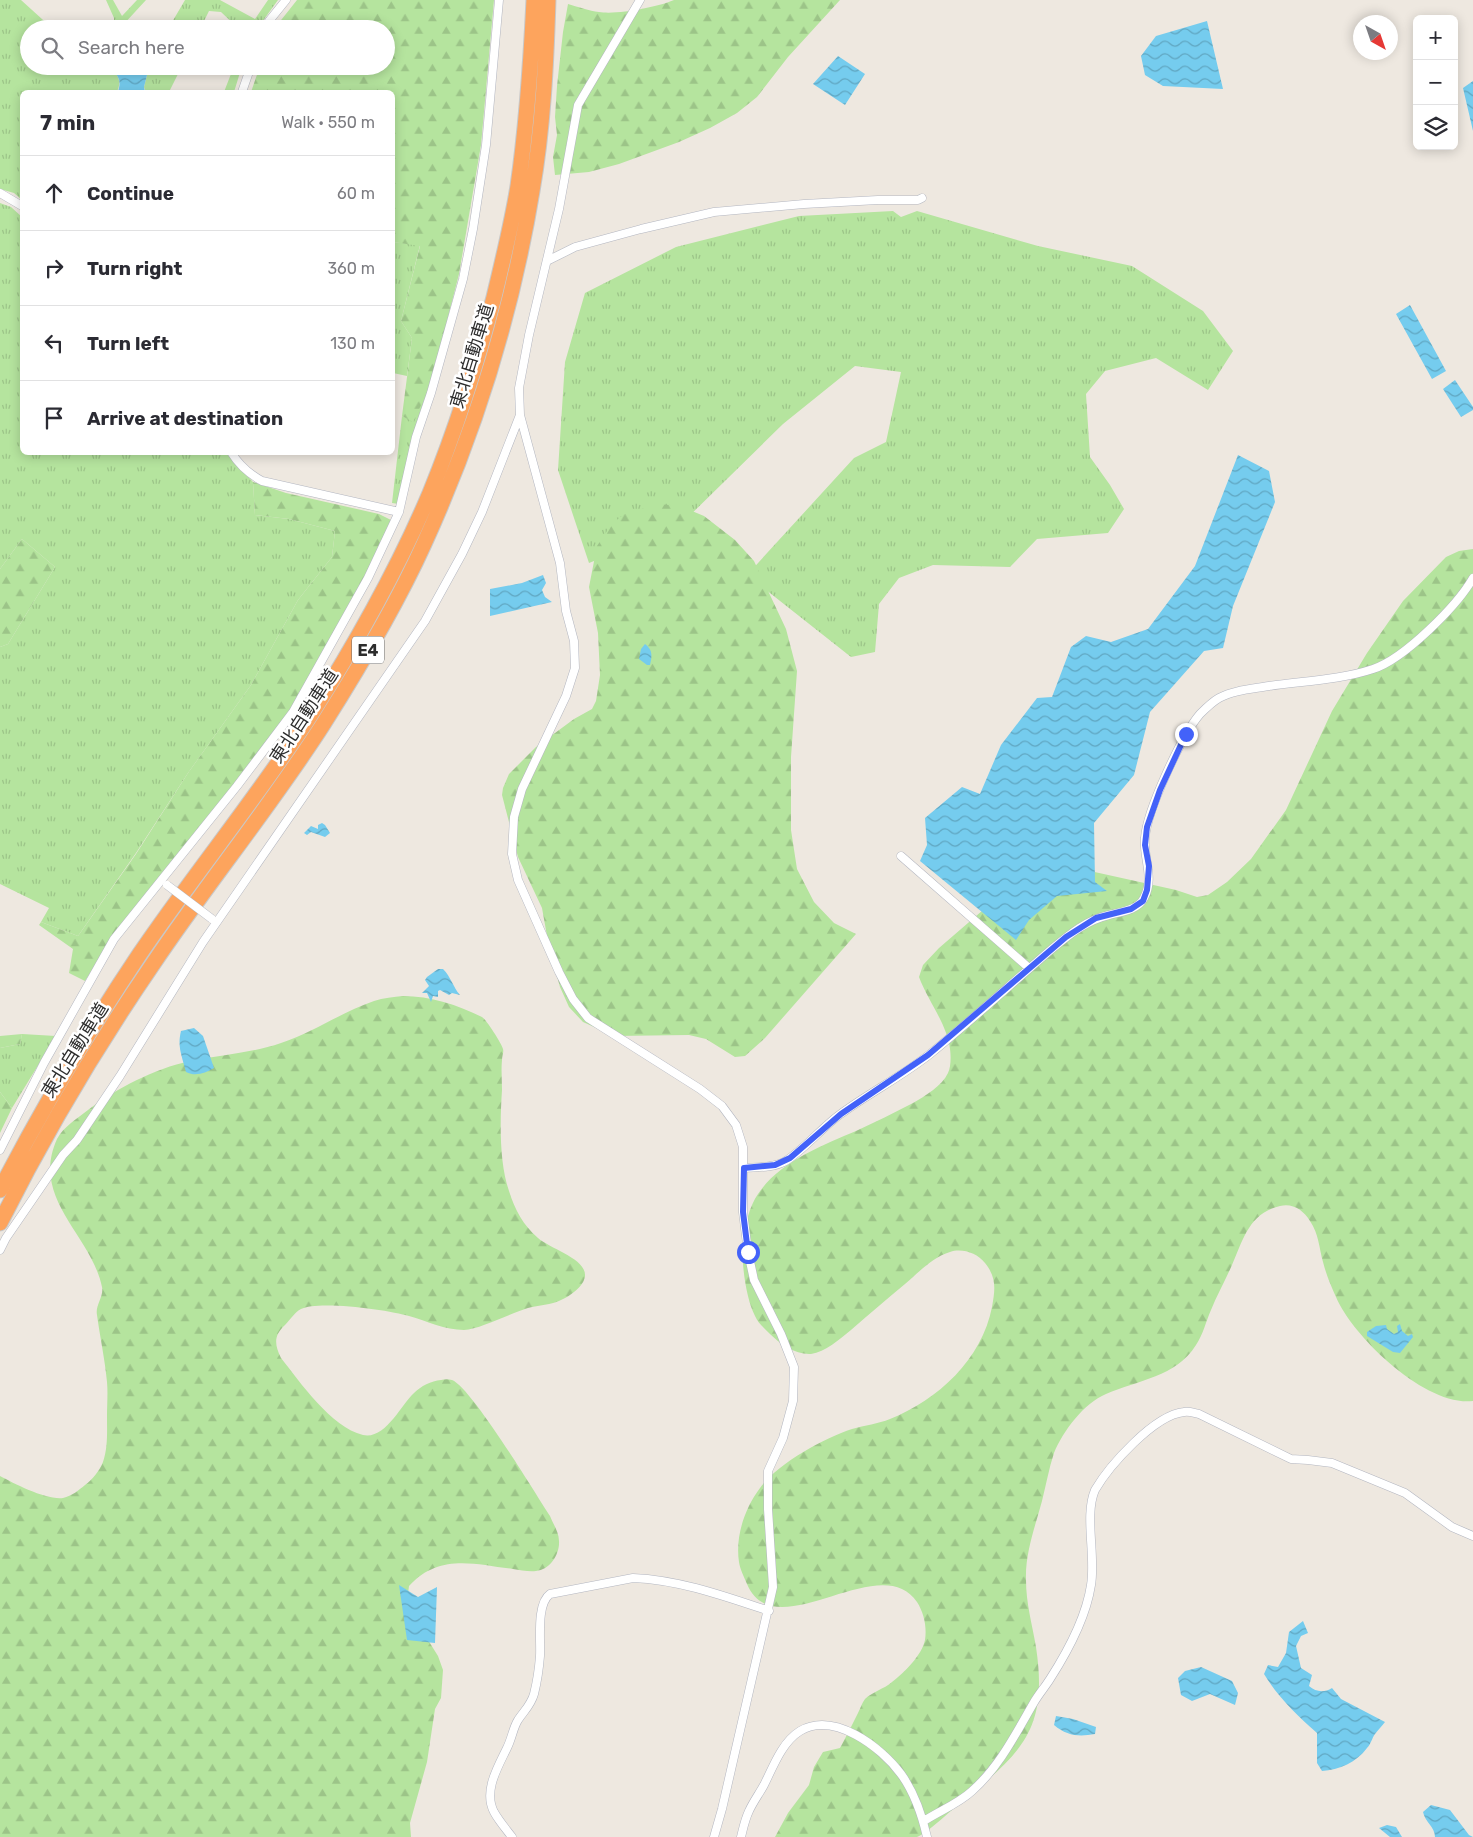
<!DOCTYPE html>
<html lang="en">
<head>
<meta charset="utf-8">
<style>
  :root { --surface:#fff; --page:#f2f2f3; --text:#2b2b33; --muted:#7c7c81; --line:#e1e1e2 }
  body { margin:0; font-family:Rubik,"Noto Sans JP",sans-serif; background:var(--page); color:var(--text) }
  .controls { position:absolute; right:15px; top:15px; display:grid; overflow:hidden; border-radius:8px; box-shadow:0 2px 12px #0003 }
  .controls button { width:45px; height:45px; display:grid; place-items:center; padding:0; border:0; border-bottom:1px solid var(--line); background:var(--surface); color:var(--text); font:25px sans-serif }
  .compass { position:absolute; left:1353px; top:15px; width:45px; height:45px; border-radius:50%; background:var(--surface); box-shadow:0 2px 12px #0003; rotate:140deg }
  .stop { position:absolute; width:15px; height:15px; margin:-11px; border:4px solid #4362f9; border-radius:50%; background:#fff }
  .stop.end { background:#4362f9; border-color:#fff; box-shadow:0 1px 5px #0008 }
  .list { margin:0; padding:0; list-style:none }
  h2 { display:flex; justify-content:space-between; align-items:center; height:65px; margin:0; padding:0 20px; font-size:21px }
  h2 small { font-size:16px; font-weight:400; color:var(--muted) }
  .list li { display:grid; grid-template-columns:32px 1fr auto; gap:15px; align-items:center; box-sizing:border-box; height:75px; padding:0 20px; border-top:1px solid var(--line) }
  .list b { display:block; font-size:19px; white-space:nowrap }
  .list em { font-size:16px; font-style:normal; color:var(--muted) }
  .icon { flex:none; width:28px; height:28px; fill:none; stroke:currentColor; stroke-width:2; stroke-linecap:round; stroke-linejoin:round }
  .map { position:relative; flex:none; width:1473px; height:1837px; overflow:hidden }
  .search { position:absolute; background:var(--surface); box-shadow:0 2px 12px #0003; left:20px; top:20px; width:375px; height:55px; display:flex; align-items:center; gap:12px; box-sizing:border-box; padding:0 18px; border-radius:28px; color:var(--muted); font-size:19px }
  .panel { position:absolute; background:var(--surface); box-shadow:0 2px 12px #0003; left:20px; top:90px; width:375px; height:365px; border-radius:8px }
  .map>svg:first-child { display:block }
  .grass { fill:url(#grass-tufts) }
  .forest { fill:url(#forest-firs) }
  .water { fill:url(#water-waves) }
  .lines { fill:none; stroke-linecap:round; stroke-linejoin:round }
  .street-casing { stroke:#b3b6c0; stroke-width:9 }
  .highway-casing { stroke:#c8c8c8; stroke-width:17 }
  .street { stroke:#fff; stroke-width:8 }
  .highway { stroke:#fda45d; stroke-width:15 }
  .street-bridge-casing { stroke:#b3b6c0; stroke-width:9; stroke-linecap:butt }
  .street-bridge { stroke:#fff; stroke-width:8 }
  .route { stroke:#4362f9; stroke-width:6 }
  .labels { text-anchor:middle; stroke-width:5; stroke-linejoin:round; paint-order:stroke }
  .shield { fill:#fff; stroke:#6c6c6c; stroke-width:1 }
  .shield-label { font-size:16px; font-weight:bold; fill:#2d2d2d }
  .street-label { font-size:18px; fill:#2d2d2d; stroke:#fff }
</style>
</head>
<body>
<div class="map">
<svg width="1473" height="1837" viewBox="0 0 1473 1837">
  <defs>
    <pattern id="grass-tufts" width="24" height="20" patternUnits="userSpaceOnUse" patternTransform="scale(1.25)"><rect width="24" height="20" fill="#b5e49e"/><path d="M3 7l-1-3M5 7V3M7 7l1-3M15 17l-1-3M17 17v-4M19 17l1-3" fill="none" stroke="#9cc488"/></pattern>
    <pattern id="forest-firs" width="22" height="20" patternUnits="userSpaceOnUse" patternTransform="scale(1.25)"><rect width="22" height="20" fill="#b5e49e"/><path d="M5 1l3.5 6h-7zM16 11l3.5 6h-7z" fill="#9cc488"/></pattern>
    <pattern id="water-waves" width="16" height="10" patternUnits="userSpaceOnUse" patternTransform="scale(1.25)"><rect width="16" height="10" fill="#75ccee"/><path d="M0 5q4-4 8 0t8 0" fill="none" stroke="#60a6c1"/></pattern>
  </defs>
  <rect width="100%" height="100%" fill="#eee8e0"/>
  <path class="grass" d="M 0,0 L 21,0 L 53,29 L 29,29 L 29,66 L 114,66 L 112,69 C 120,78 121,82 117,92 L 22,92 L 22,200 L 14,193 L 0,189 Z
    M 106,0 L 113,0 L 122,16 L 137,0 L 146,0 L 123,25 L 124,29 L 114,29 L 114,18 Z
    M 185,0 L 220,0 L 255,19 L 268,0 L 278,0 L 257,29 L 239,29 L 221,12 L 209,11 L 200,29 L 168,29 Z
    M 154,66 L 182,66 L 169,92 L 146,92 L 144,87 L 148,71 L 157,70 Z
    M 234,66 L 242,66 L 234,92 L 224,92 Z
    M 0,203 L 11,207 L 22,217 L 22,452 L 226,453 L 253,482 L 255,515 L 289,519 L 335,531 L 332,557 L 298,600 L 251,685 L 188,773 L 136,853 L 78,936 L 41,922 L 49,908 L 0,884 L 0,647 L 8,644 L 55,567 L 22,539 L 0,569 Z
    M 893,211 L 901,217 L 917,211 L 1038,246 L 1132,266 L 1203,311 L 1233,351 L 1208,390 L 1156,358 L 1105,371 L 1086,394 L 1090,457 L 1110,485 L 1124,509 L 1108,533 L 1037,539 L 1010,567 L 933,565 L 899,578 L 879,604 L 875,652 L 851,657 L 747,575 L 854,458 L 886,442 L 901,372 L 855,366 L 783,424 L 677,528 L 589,563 L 558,470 L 565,362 L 585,293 L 676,247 L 799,216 Z
    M 393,242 L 420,245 L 401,321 L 412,338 L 407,376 L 393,373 Z
    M 430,384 L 399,504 L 392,503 L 402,416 L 413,421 Z
    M 22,1034 L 56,1036 L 12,1108 L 0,1092 L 0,1048 L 20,1044 Z"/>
  <path class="forest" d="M 297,0 L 494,0 L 481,145 L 459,274 L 431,384 L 413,422 L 402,416 L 412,338 L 401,321 L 420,246 L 393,242 L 392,92 L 251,92 L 260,66 L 386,66 L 386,29 L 274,29 Z
    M 674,0 L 840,0 L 788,57 L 757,97 L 737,113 L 710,128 L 679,142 L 619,164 L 589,172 L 555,175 L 553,157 L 557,135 L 555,117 L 557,86 L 563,32 L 568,4 C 579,7 589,11 599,12 C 617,15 658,7 674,0 Z
    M 253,482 L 286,493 L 379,514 L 391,520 L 365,578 L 291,710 L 237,782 L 113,937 L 85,981 L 69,973 L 73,949 L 39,925 L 41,922 L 78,936 L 136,854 L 188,773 L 251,685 L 298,600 L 332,557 L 335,531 L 289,519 L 255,515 Z
    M 659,504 L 680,506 L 704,516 L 735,540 L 754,561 L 786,629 L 797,671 L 791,757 L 791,830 L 797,869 L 814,902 L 834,923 L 856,934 L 765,1038 L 745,1056 L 735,1057 L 706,1039 L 689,1035 L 614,1036 L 583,1022 L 569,1007 L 560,987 L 549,947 L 542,908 L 518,857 L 502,795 L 503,788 L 509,774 L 536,747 L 574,719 L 592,709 L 596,701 L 600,675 L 598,633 L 589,587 L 597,546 L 611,525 L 624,514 Z
    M 22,539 L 55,567 L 8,644 L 0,647 L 0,569 Z
    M 1473,549 L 1473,1401 C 1426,1407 1353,1337 1336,1297 C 1331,1286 1326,1274 1323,1262 C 1319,1248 1319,1234 1310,1221 C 1303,1210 1293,1203 1280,1206 C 1249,1213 1243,1240 1232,1265 C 1225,1281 1217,1295 1211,1310 C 1206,1321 1203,1335 1196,1345 C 1176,1377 1138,1380 1106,1394 C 1084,1403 1063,1431 1054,1453 C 1049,1468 1046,1485 1042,1501 C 1035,1527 1025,1553 1026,1580 C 1026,1603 1032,1624 1036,1647 C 1048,1727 1024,1751 965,1799 C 956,1806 925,1835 917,1837 C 906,1837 891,1837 880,1837 C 845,1837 810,1837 775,1837 L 788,1813 L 809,1785 L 814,1767 L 823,1752 L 840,1748 C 846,1737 852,1725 858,1713 C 860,1709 862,1703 865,1699 C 872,1692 884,1689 892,1682 C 904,1673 922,1655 925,1640 C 927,1627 924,1613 917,1602 C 880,1547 775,1650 747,1584 C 744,1577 740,1569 739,1562 C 735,1536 745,1508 760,1488 C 777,1464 824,1438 852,1429 C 865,1425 878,1424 890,1419 C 938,1400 982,1359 992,1307 C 995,1290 997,1278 985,1263 C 977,1253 962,1248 950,1252 C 933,1257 918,1273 905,1284 C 887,1299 869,1314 851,1330 C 840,1339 825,1352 811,1354 C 796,1355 780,1344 770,1334 C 764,1328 758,1323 755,1316 C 745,1296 741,1260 743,1238 C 745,1225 750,1205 758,1194 C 779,1162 823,1145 856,1131 C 875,1122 894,1113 913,1103 C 925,1096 942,1086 948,1073 C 951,1067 951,1056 950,1049 C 947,1024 928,1001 919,977 L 923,965 L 939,948 L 990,904 L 1063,865 L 1176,890 L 1197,897 L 1208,895 L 1227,882 L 1251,859 L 1286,810 L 1332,711 L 1367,653 L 1403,601 L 1446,557 L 1459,551 Z
    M 403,996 C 430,996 458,1005 482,1017 C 486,1019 502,1044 503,1049 C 504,1052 502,1056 502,1060 C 501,1070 502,1080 502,1090 C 500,1120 499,1162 509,1191 C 515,1210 523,1225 538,1238 C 554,1252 608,1264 574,1292 C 570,1295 566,1298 561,1300 C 551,1305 539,1305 528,1308 C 511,1313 480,1329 464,1330 C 445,1330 427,1321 409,1316 C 390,1310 318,1300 301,1309 C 295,1312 290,1320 285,1325 C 274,1335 274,1344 281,1358 C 300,1382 331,1427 363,1435 C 385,1440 401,1405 414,1393 C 421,1386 431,1381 441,1380 C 445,1379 448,1379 452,1380 C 471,1387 535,1493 550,1516 C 553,1524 559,1532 559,1541 C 560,1554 550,1570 536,1571 C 529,1572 520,1570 513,1569 C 474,1564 439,1553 409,1586 L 408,1594 L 428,1640 L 438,1656 L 443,1670 L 441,1698 L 435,1709 L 427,1762 L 410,1823 L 411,1837 L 0,1837 L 0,1476 C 15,1484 46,1500 63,1498 C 72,1496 79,1490 85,1485 C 92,1480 100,1470 103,1462 C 108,1447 107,1432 107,1416 C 107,1405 108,1393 107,1382 C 105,1360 100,1337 97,1315 C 95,1305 104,1297 102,1287 C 91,1234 30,1199 57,1139 C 63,1127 78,1118 88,1110 C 117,1088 154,1069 190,1061 C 221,1055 252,1053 281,1043 C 314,1032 342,1012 374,1001 C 383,998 394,997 403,996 Z
    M 22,1034 L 20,1044 L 0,1048 L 0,1036 Z
    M 0,1092 L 12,1108 L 0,1133 Z"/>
  <path class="water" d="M 1207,21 L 1223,89 L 1163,86 L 1145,75 L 1141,56 L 1156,36 Z
    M 838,56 L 865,74 L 845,105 L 813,84 Z
    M 114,66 L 154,66 L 158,70 L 148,71 L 144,87 L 145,92 L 118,92 C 121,82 120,78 112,69 Z
    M 1473,81 L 1473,131 L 1463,88 Z
    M 1410,305 L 1446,371 L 1432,379 L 1396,314 Z
    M 1455,380 L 1473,407 L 1473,410 L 1461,417 L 1443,389 Z
    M 1238,455 L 1269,471 L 1275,502 L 1233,606 L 1223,648 L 1204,651 L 1150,712 L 1134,775 L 1094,823 L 1095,882 L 1107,891 L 1057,896 L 1029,920 L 1016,940 L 920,861 L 927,845 L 925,818 L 962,787 L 980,794 L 1001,745 L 1037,698 L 1052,697 L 1071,647 L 1086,636 L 1111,642 L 1148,629 L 1195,566 Z
    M 543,575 L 546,583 L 542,590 L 545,597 L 552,602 L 490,616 L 490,589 L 522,583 Z
    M 645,644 C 653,650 652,656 650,665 L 647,665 L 639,659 L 641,649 Z
    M 322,823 L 325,825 L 330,833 L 325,837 L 311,832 L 307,835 L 304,833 L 311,826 L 318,829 L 318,825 Z
    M 438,969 L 443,969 C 451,977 453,987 460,995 L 452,993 L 449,995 L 440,990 L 438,991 L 438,997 L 433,996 L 431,1002 L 427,993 L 422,993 L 429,986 L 425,980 L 427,977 Z
    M 194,1028 L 203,1036 L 214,1068 C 205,1073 196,1077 186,1072 C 182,1056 177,1047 181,1031 Z
    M 1400,1324 L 1402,1331 L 1408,1336 L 1412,1334 L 1413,1337 L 1400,1353 L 1393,1352 L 1367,1336 L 1367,1332 L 1376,1326 L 1386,1325 L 1387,1329 L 1394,1334 L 1398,1332 L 1397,1326 Z
    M 399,1585 L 418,1597 L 437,1587 L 435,1643 L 407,1640 Z
    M 1303,1621 L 1308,1633 L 1301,1636 L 1296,1646 L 1301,1668 L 1312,1675 L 1309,1686 C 1316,1692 1324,1693 1332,1688 L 1341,1699 L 1385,1722 C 1382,1726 1378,1730 1375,1734 C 1372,1738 1371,1744 1367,1748 C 1357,1762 1339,1770 1322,1771 L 1317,1763 L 1317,1733 C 1297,1715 1278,1697 1264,1674 L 1268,1665 L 1278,1667 L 1286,1653 L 1289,1632 Z
    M 1201,1667 L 1232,1681 L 1238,1693 L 1235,1705 L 1210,1694 L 1192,1701 L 1181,1695 L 1178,1678 L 1185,1671 Z
    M 1056,1716 L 1073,1719 L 1096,1727 L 1095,1734 C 1079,1737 1067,1736 1054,1725 Z
    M 1431,1805 L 1450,1810 L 1469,1835 L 1473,1837 L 1435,1837 C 1435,1827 1425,1822 1423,1812 Z
    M 1387,1825 L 1396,1827 L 1402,1837 L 1390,1837 L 1379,1828 Z"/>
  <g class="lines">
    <g class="street-casing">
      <path id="street" d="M 640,0 L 578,105 L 559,209 L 529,335 L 519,388 L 520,415 L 560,563 L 566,611 L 574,641 L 575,668 L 566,696 L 522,789 L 514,817 L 512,854 L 518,880 L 559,972 L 573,999 L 588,1018 L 700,1089 L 722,1106 L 736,1125 L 743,1147 L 743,1212 L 748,1252 L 754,1280 L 781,1334 L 794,1367 L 793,1401 L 783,1438 L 768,1471 L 768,1509 L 773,1587 L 722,1809 L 714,1837
        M 265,29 L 269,21 L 286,0
        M 242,92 L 251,66
        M 0,193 L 22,206
        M 547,261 L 575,247 L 641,229 L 714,212 L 804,204 L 878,200 L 918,200 L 922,198
        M 231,452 C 239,465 249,474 262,481 L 399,512
        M 901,856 L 1029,968
        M 0,1150 L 44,1063 L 114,939 L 237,786 L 293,712 L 368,578 L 399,512 L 416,437 L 431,393 L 463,279 L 473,229 L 486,145 L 499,0
        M 744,1168 C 756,1167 772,1168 784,1162 C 802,1152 823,1126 842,1113 C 871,1092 902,1076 930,1054 C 972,1020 1012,983 1053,948 C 1070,934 1087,920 1109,915 C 1121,912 1138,910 1144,898 C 1155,878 1143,858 1145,838 C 1147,810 1182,735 1200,714 C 1206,708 1212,702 1219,698 C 1234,690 1252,689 1269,686 C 1303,681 1340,680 1373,669 C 1404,659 1457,606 1473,578
        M 0,1250 L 6,1238 L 63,1155 L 77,1140 L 120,1076 L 203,942 L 425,621 L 462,554 L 482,512 L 520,415
        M 924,1821 C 939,1811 958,1804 972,1791 C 999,1767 1015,1735 1033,1704 C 1038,1695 1045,1687 1050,1679 C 1068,1651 1086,1618 1091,1585 C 1096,1556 1084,1515 1095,1490 C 1109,1466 1154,1415 1184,1412 C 1189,1411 1194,1413 1199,1414 L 1291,1459 L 1308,1460 L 1332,1463 L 1405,1493 L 1452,1527 L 1473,1536
        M 512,1837 C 506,1829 499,1821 494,1812 C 483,1791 498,1767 507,1748 C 512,1738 513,1728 518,1720 C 524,1711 531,1705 534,1694 C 537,1682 539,1669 540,1656 C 541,1641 536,1604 550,1594 L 633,1578 C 680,1580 724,1596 769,1611
        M 741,1837 C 743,1829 745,1819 749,1811 C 753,1802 759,1794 764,1785 C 773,1767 782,1742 800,1731 C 834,1711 881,1747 901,1774 C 914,1792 922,1815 927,1837"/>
    </g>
    <g class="highway-casing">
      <path id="highway" d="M 0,1190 C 42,1109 88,1031 139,955 C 194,874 257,798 310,716 C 355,645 397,571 430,493 C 456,429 477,363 494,297 C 503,260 512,223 518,186 C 527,124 531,62 534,0
        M 0,1223 C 45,1133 96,1047 153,964 C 208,882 271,806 324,723 C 360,666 396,606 424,544 C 475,432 512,312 532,191 C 543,128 546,64 548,0"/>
    </g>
    <use href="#street" class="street"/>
    <use href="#highway" class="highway"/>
    <g class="street-bridge-casing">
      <path id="street-bridge" d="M 167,885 L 212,919"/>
    </g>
    <use href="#street-bridge" class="street-bridge"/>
  </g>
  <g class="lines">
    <path class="route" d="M 748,1252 L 743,1212 L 744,1168 L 775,1165 L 790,1158 L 841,1114 L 928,1055 L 1066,937 L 1096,918 L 1131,909 L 1143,901 L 1147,890 L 1148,879 L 1149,866 L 1145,845 L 1147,827 L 1160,790 L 1186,734"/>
  </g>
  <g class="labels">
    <rect class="shield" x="352" y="636.5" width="32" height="27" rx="4"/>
    <g class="shield-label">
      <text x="368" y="656">E4</text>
    </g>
    <g class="street-label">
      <text transform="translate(472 356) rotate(-73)" y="6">東北自動車道</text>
      <text transform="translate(304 716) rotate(-57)" y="6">東北自動車道</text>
      <text transform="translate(75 1050) rotate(-58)" y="6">東北自動車道</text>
    </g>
  </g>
</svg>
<div class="controls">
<button>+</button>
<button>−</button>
<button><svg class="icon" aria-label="layers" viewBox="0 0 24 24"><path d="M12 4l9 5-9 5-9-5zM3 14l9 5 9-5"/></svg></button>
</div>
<svg class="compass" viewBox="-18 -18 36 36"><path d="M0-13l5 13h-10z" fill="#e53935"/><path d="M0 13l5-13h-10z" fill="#7c7c81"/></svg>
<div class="stop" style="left:748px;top:1252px"></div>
<div class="stop end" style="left:1186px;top:734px"></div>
<div class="search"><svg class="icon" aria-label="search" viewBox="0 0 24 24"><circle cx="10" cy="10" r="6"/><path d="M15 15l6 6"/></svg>Search here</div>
<section class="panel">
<h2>7 min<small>Walk · 550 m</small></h2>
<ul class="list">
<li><svg class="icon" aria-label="ahead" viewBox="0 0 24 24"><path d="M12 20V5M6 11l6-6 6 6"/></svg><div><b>Continue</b></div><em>60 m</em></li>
<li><svg class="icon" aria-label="right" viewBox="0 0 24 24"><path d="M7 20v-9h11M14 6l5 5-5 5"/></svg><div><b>Turn right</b></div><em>360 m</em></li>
<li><svg class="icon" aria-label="left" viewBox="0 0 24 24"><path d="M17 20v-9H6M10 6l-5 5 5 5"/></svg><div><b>Turn left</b></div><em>130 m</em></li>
<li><svg class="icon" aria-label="arrive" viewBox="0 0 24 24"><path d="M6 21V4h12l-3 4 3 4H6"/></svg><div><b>Arrive at destination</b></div></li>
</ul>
</section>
</div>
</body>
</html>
